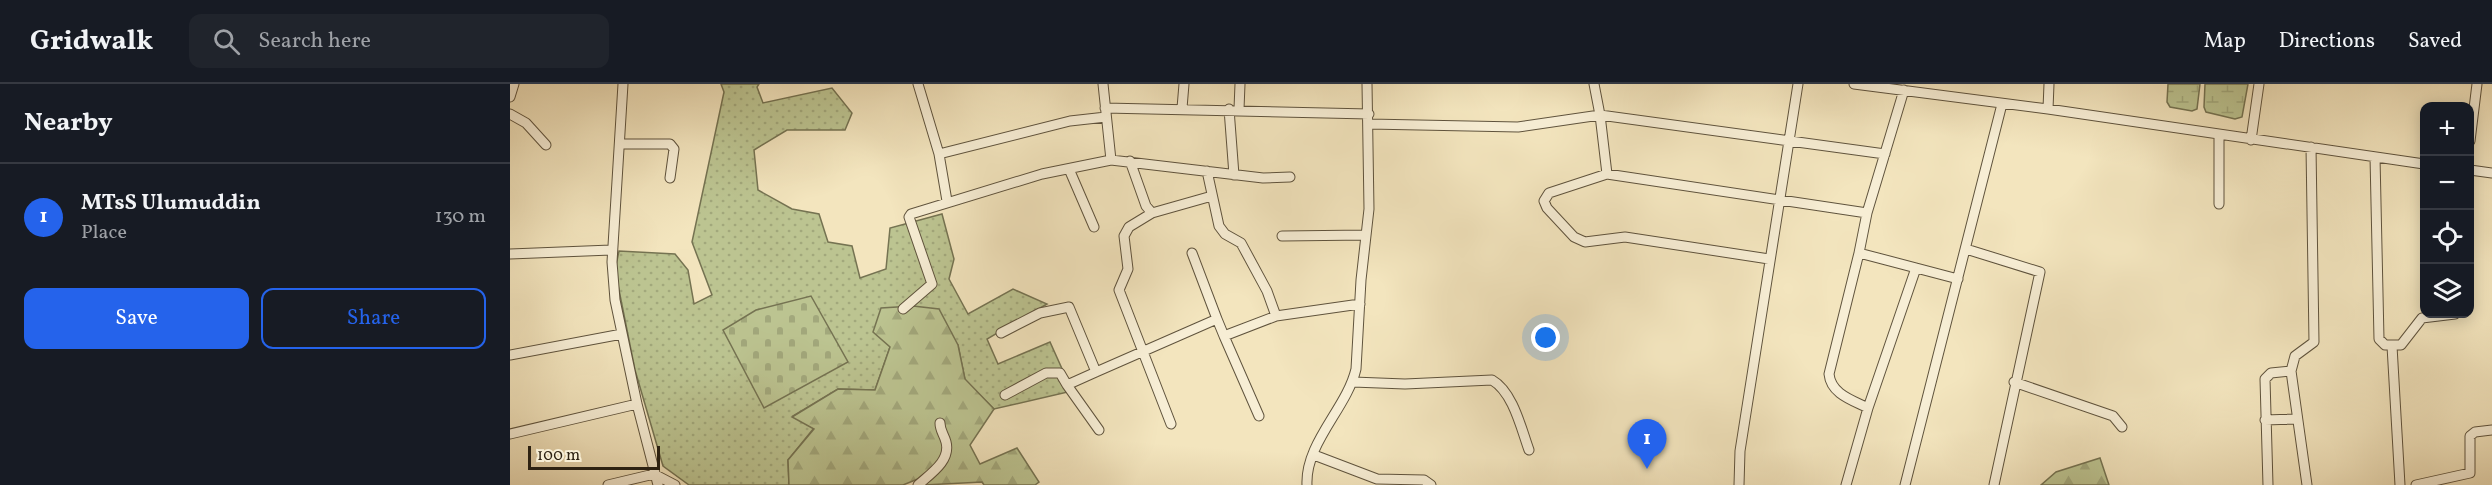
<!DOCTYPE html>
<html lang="en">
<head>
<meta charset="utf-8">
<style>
  :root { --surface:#171b24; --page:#20242c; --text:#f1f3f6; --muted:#9ea1a6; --line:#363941; --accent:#2563eb }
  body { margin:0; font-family:Vollkorn,serif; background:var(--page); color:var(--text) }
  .controls { position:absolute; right:18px; top:18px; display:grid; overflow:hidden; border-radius:12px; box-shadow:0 3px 15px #0003 }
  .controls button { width:54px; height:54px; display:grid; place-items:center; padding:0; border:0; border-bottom:2px solid var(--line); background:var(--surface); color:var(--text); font:30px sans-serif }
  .scale { position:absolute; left:18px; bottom:15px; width:132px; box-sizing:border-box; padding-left:6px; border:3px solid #2e2212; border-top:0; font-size:16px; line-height:21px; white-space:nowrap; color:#2e2212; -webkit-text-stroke:4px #f7eed5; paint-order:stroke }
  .you { position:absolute; left:1036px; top:254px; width:21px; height:21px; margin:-15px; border:4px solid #fff; border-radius:50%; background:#1a73e8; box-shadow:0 0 0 9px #1a73e833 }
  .badge { display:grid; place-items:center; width:39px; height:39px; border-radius:50%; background:var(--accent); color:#fff; font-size:20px; font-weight:700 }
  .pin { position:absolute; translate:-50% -50px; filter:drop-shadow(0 2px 3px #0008) }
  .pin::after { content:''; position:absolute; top:32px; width:21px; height:18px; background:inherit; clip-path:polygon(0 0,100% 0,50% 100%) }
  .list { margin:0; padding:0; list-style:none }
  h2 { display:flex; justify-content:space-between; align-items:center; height:78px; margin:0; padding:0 24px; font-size:26px }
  h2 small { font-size:20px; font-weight:400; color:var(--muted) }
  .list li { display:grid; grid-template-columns:39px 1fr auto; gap:18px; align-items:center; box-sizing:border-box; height:108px; padding:0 24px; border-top:2px solid var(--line) }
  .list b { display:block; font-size:22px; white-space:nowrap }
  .list p { margin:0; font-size:20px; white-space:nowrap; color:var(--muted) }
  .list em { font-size:20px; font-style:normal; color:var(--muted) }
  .actions { display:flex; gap:12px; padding:18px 24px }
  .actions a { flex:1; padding:14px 0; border:2px solid var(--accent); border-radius:12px; text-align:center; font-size:21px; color:var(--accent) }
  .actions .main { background:var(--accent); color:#fff }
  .icon { flex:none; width:33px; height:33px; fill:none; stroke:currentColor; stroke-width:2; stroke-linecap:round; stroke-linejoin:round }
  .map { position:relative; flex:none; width:1982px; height:401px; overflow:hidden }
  header { display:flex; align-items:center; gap:36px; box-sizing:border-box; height:84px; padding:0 30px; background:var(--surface); border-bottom:2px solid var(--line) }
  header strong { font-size:28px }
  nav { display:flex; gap:33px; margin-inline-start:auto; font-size:21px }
  .search { width:420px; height:54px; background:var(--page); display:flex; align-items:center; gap:15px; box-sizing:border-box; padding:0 21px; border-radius:12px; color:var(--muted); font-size:22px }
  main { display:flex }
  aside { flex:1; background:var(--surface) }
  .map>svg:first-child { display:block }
  .grass { fill:url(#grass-dots); stroke:#757352; stroke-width:1.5 }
  .forest { fill:url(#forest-firs); stroke:#757352; stroke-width:1.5 }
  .wetland { fill:url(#wetland-marsh); stroke:#757352; stroke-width:1.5 }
  .cemetery { fill:url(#cemetery-stones); stroke:#757352; stroke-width:1.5 }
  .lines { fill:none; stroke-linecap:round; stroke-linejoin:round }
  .minor-casing { stroke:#5f533d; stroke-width:11 }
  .minor { stroke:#f7eed5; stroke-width:9 }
</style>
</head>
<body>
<header>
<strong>Gridwalk</strong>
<div class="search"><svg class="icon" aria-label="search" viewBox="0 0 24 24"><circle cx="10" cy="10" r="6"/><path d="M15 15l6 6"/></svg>Search here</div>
<nav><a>Map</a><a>Directions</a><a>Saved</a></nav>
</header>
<main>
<aside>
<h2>Nearby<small></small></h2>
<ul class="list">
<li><span class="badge">1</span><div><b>MTsS Ulumuddin</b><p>Place</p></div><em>130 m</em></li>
</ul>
<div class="actions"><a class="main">Save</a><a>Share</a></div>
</aside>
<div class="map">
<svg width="1982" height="401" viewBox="0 0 1982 401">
  <defs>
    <pattern id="grass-dots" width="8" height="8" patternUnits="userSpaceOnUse" patternTransform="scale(1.5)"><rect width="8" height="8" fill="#bcc491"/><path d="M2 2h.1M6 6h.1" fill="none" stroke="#a2a87c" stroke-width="1.8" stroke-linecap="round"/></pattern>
    <pattern id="forest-firs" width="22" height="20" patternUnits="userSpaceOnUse" patternTransform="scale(1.5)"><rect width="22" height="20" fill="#bcc491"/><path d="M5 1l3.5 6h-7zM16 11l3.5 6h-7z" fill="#a2a87c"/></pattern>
    <pattern id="wetland-marsh" width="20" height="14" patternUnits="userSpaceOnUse" patternTransform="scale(1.5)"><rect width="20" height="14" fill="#bcc491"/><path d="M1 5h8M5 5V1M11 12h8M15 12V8" fill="none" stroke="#a2a87c"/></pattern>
    <pattern id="cemetery-stones" width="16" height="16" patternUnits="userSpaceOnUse" patternTransform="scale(1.5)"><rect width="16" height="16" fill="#bcc491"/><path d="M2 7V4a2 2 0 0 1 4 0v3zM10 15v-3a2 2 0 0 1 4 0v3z" fill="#a2a87c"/></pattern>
  </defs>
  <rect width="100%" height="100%" fill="#f3e5be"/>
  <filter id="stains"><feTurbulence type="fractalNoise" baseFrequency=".00333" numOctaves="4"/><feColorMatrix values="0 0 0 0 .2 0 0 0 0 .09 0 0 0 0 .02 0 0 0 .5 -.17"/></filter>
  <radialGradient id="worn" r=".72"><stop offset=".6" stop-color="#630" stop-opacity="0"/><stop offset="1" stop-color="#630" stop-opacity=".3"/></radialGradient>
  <path class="grass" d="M 211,0 L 249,0 L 247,3 L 253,19 L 322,4 L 342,29 L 335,46 L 277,46 L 244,66 L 248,106 L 282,125 L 309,130 L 318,158 L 342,162 L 350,194 L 376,185 L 380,144 L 432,130 L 444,175 L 439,195 L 458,230 L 503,205 L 537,220 L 477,255 L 488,280 L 540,258 L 562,307 L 484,325 L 455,296 L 448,261 L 380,263 L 365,306 L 328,305 L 283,332 L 304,344 L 278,376 L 279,401 L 179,401 L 153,382 L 125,286 L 105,186 L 109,167 L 165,170 L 178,186 L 184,220 L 202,211 L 182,158 L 214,8 Z"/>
  <path class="forest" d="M 403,222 L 429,225 L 448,261 L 455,295 L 484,325 L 460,361 L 470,380 L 507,364 L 529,398 L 525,401 L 474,401 L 472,398 L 414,401 L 408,395 L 393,401 L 279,401 L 278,376 L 304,345 L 282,333 L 328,305 L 365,306 L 380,263 L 363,248 L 371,224 Z
    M 1590,374 L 1599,401 L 1531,401 L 1546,388 Z"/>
  <path class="wetland" d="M 1658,0 L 1690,0 L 1687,25 L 1682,27 L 1660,23 L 1657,18 Z
    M 1695,0 L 1738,0 L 1732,33 L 1725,35 L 1696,28 L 1694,23 Z"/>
  <path class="cemetery" d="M 301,212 L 338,278 L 254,324 L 213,246 L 246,226 Z"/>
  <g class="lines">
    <g class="minor-casing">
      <path id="minor" d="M 113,0 L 102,178 L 105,216 L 127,320 L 148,401
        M 408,0 L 429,70 L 437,117
        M 593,0 L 601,76 L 753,94 L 780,93
        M 1084,0 L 1090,31 L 1375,70
        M 1344,0 L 1538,25 L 1914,80
        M 1394,6 L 1357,129 L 1349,169 L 1448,195
        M 0,13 L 4,0
        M 595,24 L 859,30
        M 672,24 L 674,0
        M 719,25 L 724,91
        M 729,25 L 730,0
        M 1538,25 L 1539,0
        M 0,30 L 16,39 L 36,61
        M 859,40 L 1008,43 L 1090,31 L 1097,90
        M 1709,51 L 1709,120
        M 1741,56 L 1749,0
        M 1960,57 L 1967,0
        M 110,60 L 160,60 L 164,65 L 160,94
        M 429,70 L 560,37 L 596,33
        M 1865,73 L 1869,255 L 1875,261 L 1891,261 L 1912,234 L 1945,230
        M 620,77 L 636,122 L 642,129 L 702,112
        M 559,85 L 584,143
        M 1960,86 L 1982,89
        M 697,87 L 709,142 L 715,150 L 731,159 L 757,207 L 766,232
        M 642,129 L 619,143 L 614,152 L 618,185 L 609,206 L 661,340
        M 772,152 L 856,151
        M 1456,165 L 1530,188 L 1484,401
        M 682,169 L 707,235
        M 1349,169 L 1319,290 C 1321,310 1342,316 1358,324
        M 0,170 L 101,166
        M 1259,175 L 1115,153 L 1075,158 L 1064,153 L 1037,124 L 1034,117 L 1039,109 L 1097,90 L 1357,129
        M 393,225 L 422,200 L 399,133 L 401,130 L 532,90 L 601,76
        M 491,249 L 530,229 L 559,223 L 586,288 L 707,235 L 714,252 L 766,232 L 850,220
        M 714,252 L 749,332
        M 1882,262 L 1890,401
        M 0,271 L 112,250
        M 843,298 L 895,300 L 982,296 C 1003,308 1011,344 1019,366
        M 1504,298 L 1603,332 L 1612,343
        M 557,301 L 589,346
        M 495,311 L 536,289 L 550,289 L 557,301 L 586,288
        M 1755,336 L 1787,335
        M 0,350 L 127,320
        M 804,371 L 867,395 L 914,396 L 921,401
        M 98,401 L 144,390 L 165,401
        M 408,401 C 420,390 441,377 436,358 C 434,350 430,347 430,339
        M 797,401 C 795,359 837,324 846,285 L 851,196 L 859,125 L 857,0
        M 1229,401 L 1230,367 L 1288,0
        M 1336,401 L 1358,324 L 1406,184
        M 1395,401 L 1492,20
        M 1758,401 L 1755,295 L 1761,289 L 1781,287
        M 1797,401 L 1781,287 L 1785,272 L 1804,258 L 1801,63
        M 1906,401 L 1960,389 L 1960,352 L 1965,348 L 1982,346"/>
    </g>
    <use href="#minor" class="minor"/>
  </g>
  <rect width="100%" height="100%" filter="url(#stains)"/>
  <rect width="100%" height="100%" fill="url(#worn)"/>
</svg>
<div class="controls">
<button>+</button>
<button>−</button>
<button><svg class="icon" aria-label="locate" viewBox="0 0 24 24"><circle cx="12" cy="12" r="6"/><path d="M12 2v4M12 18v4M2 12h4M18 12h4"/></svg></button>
<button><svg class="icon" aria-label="layers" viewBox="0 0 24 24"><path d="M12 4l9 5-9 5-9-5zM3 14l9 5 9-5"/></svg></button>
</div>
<div class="scale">100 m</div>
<div class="you"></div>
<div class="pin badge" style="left:1137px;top:385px">1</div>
</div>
</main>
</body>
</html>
